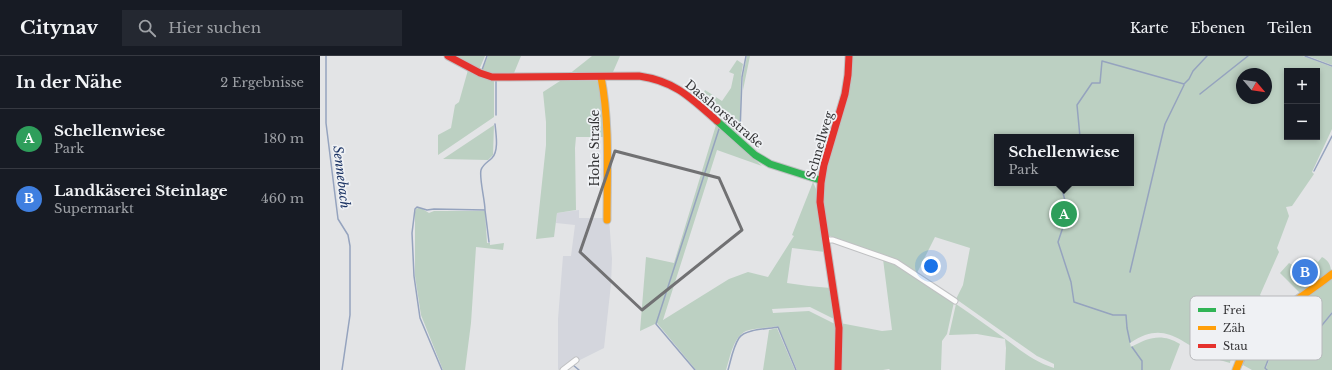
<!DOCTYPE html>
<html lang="de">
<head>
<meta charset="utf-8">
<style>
  :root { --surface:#171b24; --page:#242831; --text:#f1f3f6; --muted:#9ea1a6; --line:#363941; --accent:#ea580c }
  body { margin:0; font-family:"Libre Baskerville",serif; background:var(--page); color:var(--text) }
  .controls { position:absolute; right:12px; top:12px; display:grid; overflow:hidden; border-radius:0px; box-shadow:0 2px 6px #0003 }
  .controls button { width:36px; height:36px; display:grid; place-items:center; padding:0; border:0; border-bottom:1px solid var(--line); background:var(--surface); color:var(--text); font:20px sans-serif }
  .compass { position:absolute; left:916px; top:12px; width:36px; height:36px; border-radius:50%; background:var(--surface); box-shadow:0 2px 6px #0003; rotate:119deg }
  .you { position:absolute; left:611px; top:210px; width:14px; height:14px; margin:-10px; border:3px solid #fff; border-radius:50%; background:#1a73e8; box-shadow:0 0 0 6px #1a73e833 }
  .badge { display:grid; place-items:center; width:26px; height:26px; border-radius:50%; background:var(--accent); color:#fff; font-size:13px; font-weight:700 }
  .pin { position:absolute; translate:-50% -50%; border:2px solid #fff; box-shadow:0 1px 4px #0006 }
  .popup { position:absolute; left:674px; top:78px; width:140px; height:52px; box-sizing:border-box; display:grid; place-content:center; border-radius:0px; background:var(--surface); filter:drop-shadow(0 1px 3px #0005); font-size:13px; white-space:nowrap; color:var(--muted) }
  .popup b { font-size:15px; color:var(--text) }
  .popup::after { content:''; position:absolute; left:50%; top:100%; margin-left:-8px; border:8px solid transparent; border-top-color:var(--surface) }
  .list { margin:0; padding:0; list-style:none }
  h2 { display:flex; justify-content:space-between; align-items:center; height:52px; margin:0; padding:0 16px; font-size:17px }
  h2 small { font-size:13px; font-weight:400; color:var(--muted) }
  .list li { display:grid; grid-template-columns:26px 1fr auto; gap:12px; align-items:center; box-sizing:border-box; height:60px; padding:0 16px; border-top:1px solid var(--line) }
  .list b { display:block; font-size:15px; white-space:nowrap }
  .list p { margin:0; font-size:13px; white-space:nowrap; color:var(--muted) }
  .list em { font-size:13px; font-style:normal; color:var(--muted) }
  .icon { flex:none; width:22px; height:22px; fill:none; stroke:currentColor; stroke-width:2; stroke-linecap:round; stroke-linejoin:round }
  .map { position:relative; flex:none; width:1012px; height:314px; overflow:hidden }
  header { display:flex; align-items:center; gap:24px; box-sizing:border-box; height:56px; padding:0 20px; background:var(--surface); border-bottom:1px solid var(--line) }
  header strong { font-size:19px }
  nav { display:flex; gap:22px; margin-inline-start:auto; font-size:14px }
  .search { width:280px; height:36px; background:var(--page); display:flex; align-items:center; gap:10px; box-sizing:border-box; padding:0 14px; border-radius:0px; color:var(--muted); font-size:15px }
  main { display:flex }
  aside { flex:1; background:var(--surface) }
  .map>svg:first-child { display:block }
  .built { fill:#d4d6dd }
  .green { fill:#bcd0c2; fill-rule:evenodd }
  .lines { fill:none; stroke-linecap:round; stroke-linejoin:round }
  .stream { stroke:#95a3be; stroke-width:1.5 }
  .street-casing { stroke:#bfc0c2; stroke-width:7 }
  .fast-casing { stroke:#bfc0c2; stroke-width:9 }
  .slow-casing { stroke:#bfc0c2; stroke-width:9 }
  .jam-casing { stroke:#bfc0c2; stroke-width:9 }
  .street { stroke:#fbfbfb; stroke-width:5 }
  .fast { stroke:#30b455; stroke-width:7 }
  .slow { stroke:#ff9f0a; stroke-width:7 }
  .jam { stroke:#e5322d; stroke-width:7 }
  .marked { fill:none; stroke:#717173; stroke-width:3; stroke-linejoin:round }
  .labels { text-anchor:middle; stroke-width:3.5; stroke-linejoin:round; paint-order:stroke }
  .street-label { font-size:12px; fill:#333335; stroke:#eff1f4 }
  .water-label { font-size:13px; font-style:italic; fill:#1a3263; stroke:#eff1f4 }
  .key { fill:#eff1f4; stroke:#b7b8bb; stroke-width:1 }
  .key-label { font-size:11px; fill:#333335 }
</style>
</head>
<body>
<header>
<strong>Citynav</strong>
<div class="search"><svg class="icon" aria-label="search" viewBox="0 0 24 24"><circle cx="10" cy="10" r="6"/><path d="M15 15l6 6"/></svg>Hier suchen</div>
<nav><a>Karte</a><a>Ebenen</a><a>Teilen</a></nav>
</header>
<main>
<aside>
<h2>In der Nähe<small>2 Ergebnisse</small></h2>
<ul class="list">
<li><span class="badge" style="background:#2e9e5b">A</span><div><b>Schellenwiese</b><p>Park</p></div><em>180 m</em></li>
<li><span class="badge" style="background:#3f7fe0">B</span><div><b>Landkäserei Steinlage</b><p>Supermarkt</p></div><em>460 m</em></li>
</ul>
</aside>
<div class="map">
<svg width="1012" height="314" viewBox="0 0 1012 314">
  <rect width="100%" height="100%" fill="#e3e4e6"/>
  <path class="built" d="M 259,154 L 259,162 L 289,162 L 292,203 L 291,228 L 284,292 L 258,305 L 256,300 L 238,314 L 238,263 L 243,200 L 251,200 L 255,169 L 236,167 L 237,157 Z"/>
  <path class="green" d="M 134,0 L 165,0 L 159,14 Z
    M 168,0 L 201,0 L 194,17 L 173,18 L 162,15 Z
    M 272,0 L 300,0 L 293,16 L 248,19 Z
    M 427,0 L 430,0 L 423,34 L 423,20 Z
    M 532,0 L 983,0 L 1012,11 L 1012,73 L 992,116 L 994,118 L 972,150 L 966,151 L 969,160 L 957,192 L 959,196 L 940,239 L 957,257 L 919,301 L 911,301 L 910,307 C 902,305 894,302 886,299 C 857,283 843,265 810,287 L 811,291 C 829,281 842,277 860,288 L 850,314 L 685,314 L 686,292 L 685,283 L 657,278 L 629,279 L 636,248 C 652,259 668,270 684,282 C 700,294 714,306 734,312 L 734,308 L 717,300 L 636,243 L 643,229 L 650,192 L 615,181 L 597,217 L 577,204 L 514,182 L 508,179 L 503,147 L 505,115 L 528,39 L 532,15 ZM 967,15 L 997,15 L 997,81 L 967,81 ZM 922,18 L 946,18 L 946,42 L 922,42 ZM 677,81 L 811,81 L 811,127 L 677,127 Z
    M 988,0 L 1012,0 L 1012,9 Z
    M 417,4 L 423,8 L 421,20 L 420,76 L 417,78 L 379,45 L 385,34 L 402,45 L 411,32 L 414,18 L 409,16 Z
    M 148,14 C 157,19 164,24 174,24 L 174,61 L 118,99 L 118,79 L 131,72 L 135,49 L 139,46 Z
    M 240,25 L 277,25 L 281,30 L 285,81 L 256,81 L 255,92 L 256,154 L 237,157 L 234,181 L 216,183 L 226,89 L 226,66 L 223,36 Z
    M 174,69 L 173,99 L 168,104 L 123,103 Z
    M 396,69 L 442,110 L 397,94 L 343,264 L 409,223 L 428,216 L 448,221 L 474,180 L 472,179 L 493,126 L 496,133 L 497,147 L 505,196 L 472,192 L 467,227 C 481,229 495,231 511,232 L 514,263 L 490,251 L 452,253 L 453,257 L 489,255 L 515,268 L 515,314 L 477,314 L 458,270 C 448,272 435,272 426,275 C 413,281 410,302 406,314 L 376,314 L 337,267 L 320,275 L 326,201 L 354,207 Z
    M 98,152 L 101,152 L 109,157 L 114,155 L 165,155 L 167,187 L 170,187 L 170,189 L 184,187 L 183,194 L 156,191 L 151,267 L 145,314 L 123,314 L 101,259 L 95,220 L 95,156 L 96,153 Z
    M 1002,201 C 1008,204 1011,209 1011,216 L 982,239 L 960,217 L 969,207 L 979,213 L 975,216 L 983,229 L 993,222 L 987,213 L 994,203 L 998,206 Z
    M 563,203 L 575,207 L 634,246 L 627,278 L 622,285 L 621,314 L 570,314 L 569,313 L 563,314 L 521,314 L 520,267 L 562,275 L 572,274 Z
    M 1012,221 L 1012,256 L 988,285 L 942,275 Z
    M 1012,258 L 1012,314 L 947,314 L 946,312 L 958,281 L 987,287 Z
    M 457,272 L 475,314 L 443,314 L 449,274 Z
    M 943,277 L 957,280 L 945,312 L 946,314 L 932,314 L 923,309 L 931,290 Z"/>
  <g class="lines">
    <path class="stream" d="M 6,0 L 6,67 L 18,163 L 28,179 L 30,190 L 30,259 L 22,314
      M 985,0 L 1012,10
      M 162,14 L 167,0
      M 880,38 L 928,0
      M 176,59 L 176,25
      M 419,78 L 420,76 L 422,21 L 426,0
      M 760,81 L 757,49 L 772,27 L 780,27 L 782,5 L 864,28 L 869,23 L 873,15 L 887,0
      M 994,115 L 1012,80
      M 748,127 L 743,137 L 749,160 L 742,174 L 738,186 L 751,226 L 754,246 L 793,259 L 806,259 L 807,272 L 810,286
      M 165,154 L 169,186
      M 810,216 L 843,76 L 845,68 L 864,29
      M 932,289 L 943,276 L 986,286 L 988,286 L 1012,257
      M 812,291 L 822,305 L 822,314
      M 253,309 L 259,314
      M 922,309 L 930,293
      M 122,314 L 100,262 L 94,220 L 92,177 L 95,153 L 97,151 L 107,154 L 114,153 L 165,154 C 165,144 159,122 161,114 C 163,108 168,106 172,102 C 179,95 176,78 175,68
      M 375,314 L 336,268 L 399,73
      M 408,314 C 411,304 413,291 419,282 C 425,273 448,273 458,271 L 476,314
      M 947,314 L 945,312 L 957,281"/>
    <g class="street-casing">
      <path id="street" d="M 506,184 L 513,184 L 576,206 L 635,245
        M 243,314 L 256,304"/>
    </g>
    <g class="fast-casing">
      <path id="fast" d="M 397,65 L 435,99 L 450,108 L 500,124"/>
    </g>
    <g class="slow-casing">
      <path id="slow" d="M 281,21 C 290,68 287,116 287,164
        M 916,314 C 920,303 924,293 931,284 C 952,257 986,239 1012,218"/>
    </g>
    <g class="jam-casing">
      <path id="jam" d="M 128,0 L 160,17 L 172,21 L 319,20 C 355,25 371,42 397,65
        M 518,314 L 519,272 L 500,146 L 501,127 L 504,109 L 525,38 L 528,19 L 529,0"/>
    </g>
    <use href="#street" class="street"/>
    <use href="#fast" class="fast"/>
    <use href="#slow" class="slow"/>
    <use href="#jam" class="jam"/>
  </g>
  <path class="marked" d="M 295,95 L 399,122 L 422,174 L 322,254 L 260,196 Z"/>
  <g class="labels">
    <g class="street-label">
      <text transform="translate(404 58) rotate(40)" y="4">Dasshorststraße</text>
      <text transform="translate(500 89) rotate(-74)" y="4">Schnellweg</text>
      <text transform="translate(275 92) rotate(-90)" y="4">Hohe Straße</text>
    </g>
    <g class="water-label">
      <text transform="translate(22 121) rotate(83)" y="5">Sennebach</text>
    </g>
  </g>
  <rect x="870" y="240" width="132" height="64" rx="6" class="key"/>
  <rect x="878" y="252" width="18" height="4" fill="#30b455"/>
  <rect x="878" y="270" width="18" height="4" fill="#ff9f0a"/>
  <rect x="878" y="288" width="18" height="4" fill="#e5322d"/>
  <g class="key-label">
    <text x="903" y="258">Frei</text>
    <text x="903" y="276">Zäh</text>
    <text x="903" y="294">Stau</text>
  </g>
</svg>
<div class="controls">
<button>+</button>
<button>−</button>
</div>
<svg class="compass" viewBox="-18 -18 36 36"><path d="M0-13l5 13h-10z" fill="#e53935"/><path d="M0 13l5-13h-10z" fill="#9ea1a6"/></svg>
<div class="you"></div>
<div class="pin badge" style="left:744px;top:158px;background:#2e9e5b">A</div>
<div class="popup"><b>Schellenwiese</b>Park</div>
<div class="pin badge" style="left:985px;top:216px;background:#3f7fe0">B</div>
</div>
</main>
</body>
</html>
